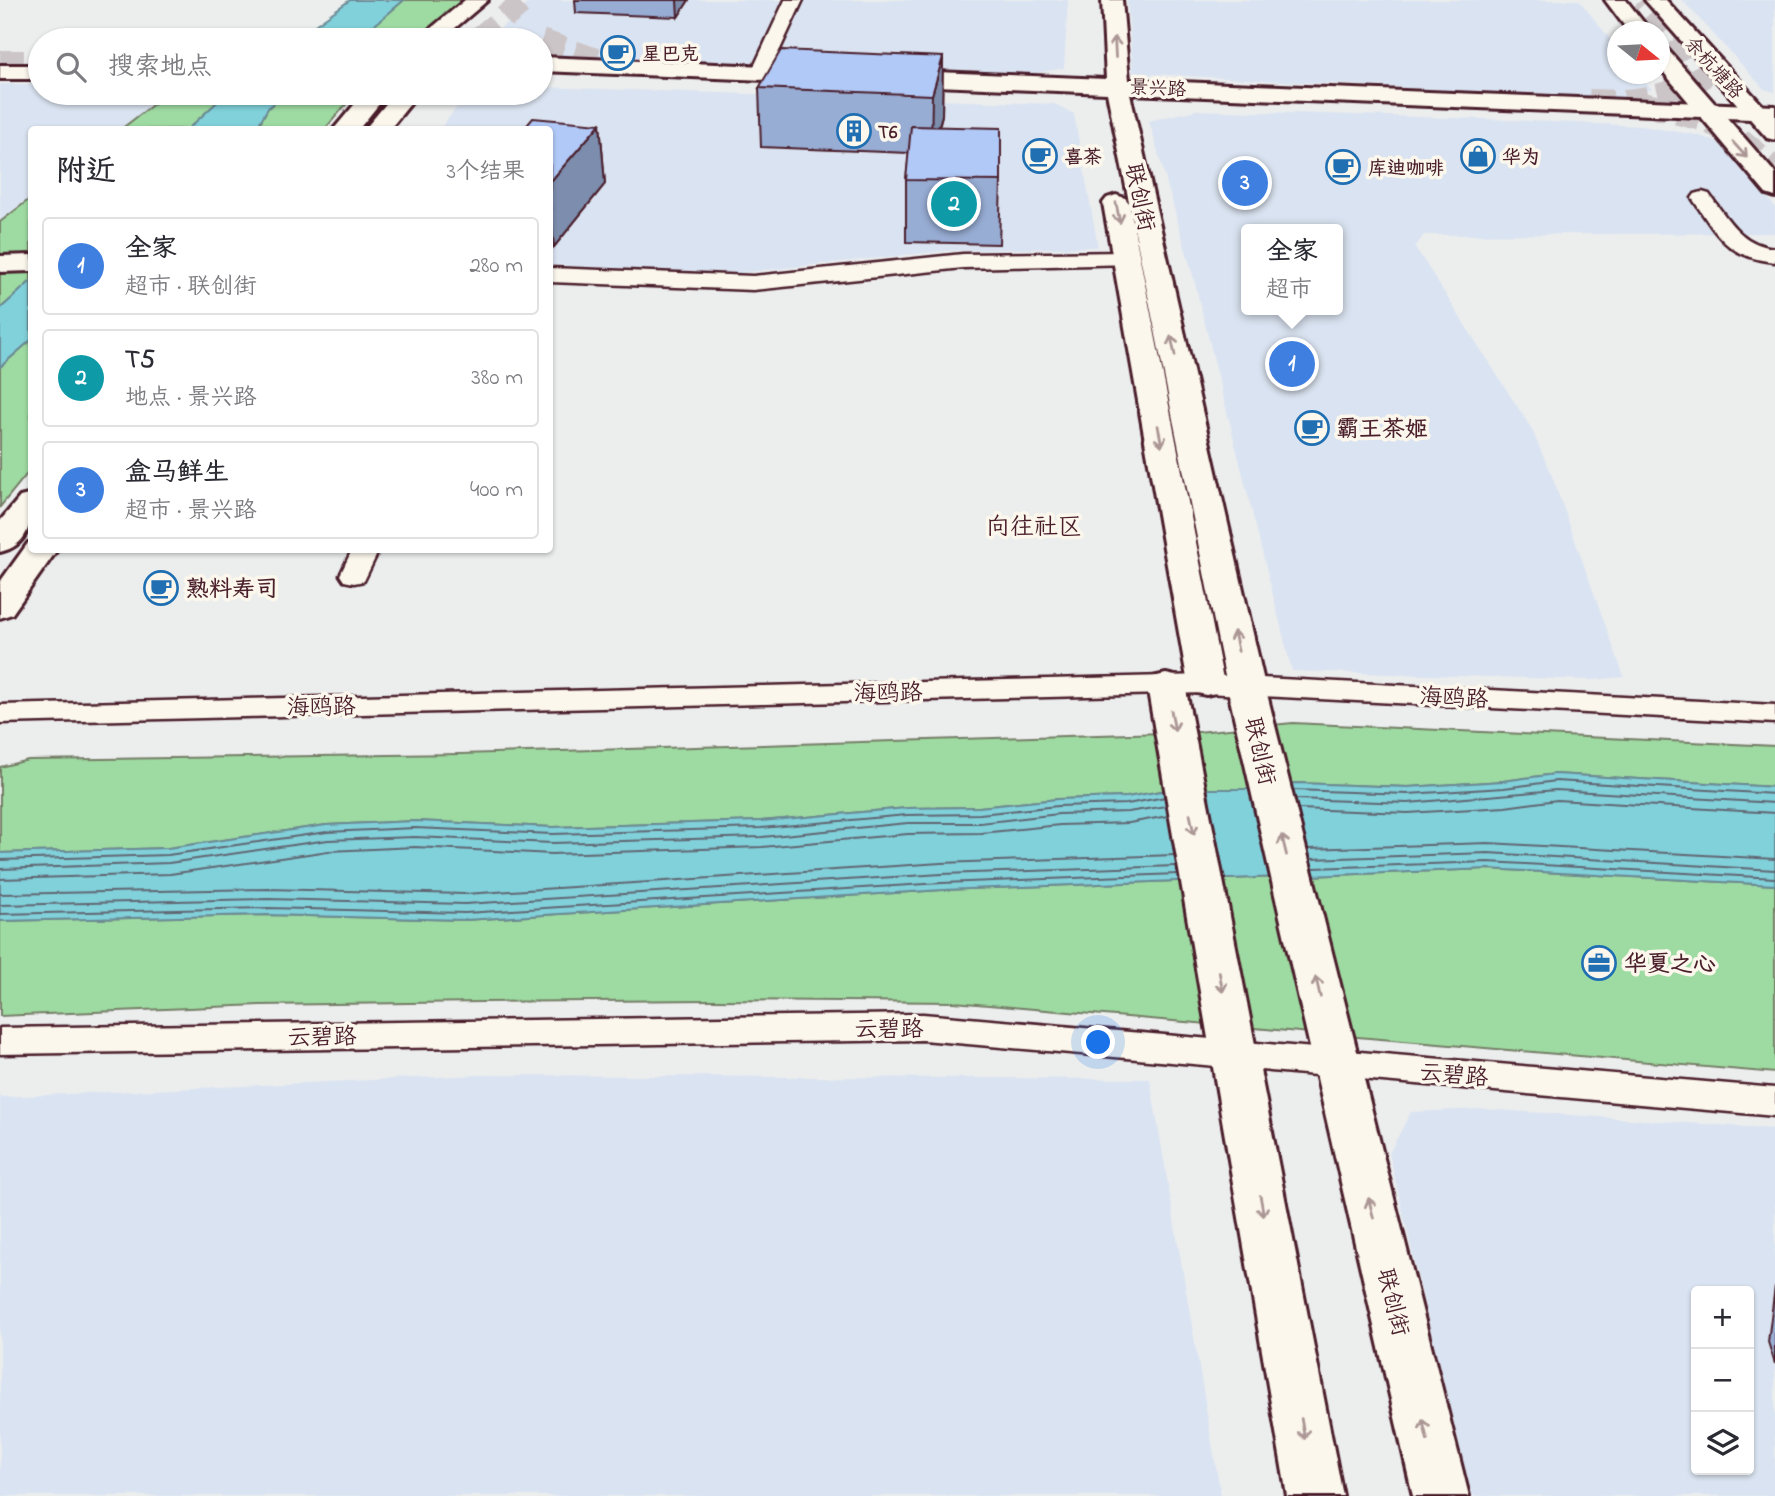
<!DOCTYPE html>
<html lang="zh">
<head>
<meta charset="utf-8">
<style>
  :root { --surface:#fff; --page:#f7f7f7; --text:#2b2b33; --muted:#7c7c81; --line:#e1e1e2; --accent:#1f6fb2 }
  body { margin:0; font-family:"Indie Flower","LXGW WenKai TC",sans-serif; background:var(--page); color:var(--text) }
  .controls { position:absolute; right:21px; bottom:21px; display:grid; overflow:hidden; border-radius:7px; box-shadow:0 2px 5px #0004 }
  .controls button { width:63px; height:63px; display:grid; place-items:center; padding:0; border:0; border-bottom:2px solid var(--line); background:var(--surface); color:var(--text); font:35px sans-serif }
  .compass { position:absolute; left:1607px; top:21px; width:63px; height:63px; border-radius:50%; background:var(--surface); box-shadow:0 2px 5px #0004; rotate:108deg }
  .you { position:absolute; left:1099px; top:1043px; width:24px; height:24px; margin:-18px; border:5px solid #fff; border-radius:50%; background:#1a73e8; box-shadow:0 0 0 10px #1a73e833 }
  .badge { display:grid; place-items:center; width:46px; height:46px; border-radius:50%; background:var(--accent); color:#fff; font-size:23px; font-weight:700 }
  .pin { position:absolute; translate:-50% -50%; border:4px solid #fff; box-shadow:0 2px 7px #0006 }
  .popup { position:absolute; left:1241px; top:224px; width:102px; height:91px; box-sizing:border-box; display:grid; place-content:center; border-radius:7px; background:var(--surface); filter:drop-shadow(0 2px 5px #0005); font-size:23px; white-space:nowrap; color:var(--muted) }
  .popup b { font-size:26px; color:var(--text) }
  .popup::after { content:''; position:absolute; left:50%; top:100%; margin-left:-14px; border:14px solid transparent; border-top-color:var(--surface) }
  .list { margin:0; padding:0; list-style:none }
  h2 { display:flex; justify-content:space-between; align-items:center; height:91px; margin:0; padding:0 28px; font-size:30px }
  h2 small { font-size:23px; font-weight:400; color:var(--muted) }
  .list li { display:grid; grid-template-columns:46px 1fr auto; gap:21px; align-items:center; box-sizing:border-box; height:98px; margin:0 14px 14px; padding:0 14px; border:2px solid var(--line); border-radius:7px }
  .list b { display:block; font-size:26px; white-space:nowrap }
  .list p { margin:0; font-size:23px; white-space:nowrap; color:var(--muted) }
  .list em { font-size:23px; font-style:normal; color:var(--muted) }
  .icon { flex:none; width:38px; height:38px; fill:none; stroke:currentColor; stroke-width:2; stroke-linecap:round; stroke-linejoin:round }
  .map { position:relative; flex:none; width:1775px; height:1496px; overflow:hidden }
  .search { position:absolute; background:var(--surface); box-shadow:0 2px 5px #0004; left:28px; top:28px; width:525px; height:77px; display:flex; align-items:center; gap:18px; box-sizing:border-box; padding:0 24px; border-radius:38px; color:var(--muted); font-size:26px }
  .panel { position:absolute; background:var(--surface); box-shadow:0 2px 5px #0004; left:28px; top:126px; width:525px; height:427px; border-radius:7px }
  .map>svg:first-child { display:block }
  .built { fill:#dae3f1; fill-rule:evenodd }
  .green { fill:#9edba2; stroke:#747d66; stroke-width:2 }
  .water { fill:#81d1db; stroke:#6b8a95; stroke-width:2 }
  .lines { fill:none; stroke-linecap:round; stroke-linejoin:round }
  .shore { stroke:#606671; stroke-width:2 }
  .tertiary-tunnel { stroke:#ccc5c7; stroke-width:24; stroke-dasharray:24 11; stroke-linecap:butt }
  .minor-casing { stroke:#4a1f2b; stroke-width:5 }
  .tertiary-casing { stroke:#4a1f2b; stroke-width:6 }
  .secondary-casing { stroke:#4a1f2b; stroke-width:6 }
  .minor { fill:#fbf7ec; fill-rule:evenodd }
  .tertiary { fill:#fbf7ec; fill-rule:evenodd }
  .secondary { fill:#fbf7ec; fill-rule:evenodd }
  .wall { fill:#98add4; stroke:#4a1f2b; stroke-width:2 }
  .shaded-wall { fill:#7c8dad; stroke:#4a1f2b; stroke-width:2 }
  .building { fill:#b1c9f7; stroke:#4a1f2b; stroke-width:2 }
  .oneway { stroke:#ab9695 }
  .labels { text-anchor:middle; stroke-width:7; stroke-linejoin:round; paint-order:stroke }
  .far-poi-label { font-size:19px; font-weight:bold; fill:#4a1f2b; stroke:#fbf7ec; text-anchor:start }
  .far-street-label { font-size:19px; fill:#4a1f2b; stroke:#fbf7ec }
  .street-label { font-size:23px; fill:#4a1f2b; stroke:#fbf7ec }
  .poi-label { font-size:23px; font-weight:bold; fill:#4a1f2b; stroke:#fbf7ec; text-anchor:start }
  .neighbourhood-label { font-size:24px; fill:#4a1f2b; stroke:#fbf7ec }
</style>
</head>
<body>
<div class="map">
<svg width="1775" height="1496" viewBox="0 0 1775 1496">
  <rect width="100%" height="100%" fill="#eceeee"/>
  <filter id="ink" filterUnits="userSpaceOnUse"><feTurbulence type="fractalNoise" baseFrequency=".0143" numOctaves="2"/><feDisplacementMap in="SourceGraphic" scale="14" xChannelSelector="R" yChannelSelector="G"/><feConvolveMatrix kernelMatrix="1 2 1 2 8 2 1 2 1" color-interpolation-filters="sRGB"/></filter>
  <g filter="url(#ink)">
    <path class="built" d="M 531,0 L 1068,0 L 1064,68 L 1020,76 L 541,55 L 541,40 L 488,40 Z
      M 1127,0 L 1579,0 L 1617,48 L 1618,74 L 1638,74 L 1652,89 L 1623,100 L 1133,73 Z
      M 1682,0 L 1775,0 L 1775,92 L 1764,89 Z
      M 0,84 L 40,84 L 40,93 L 168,93 L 120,129 L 32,130 L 31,198 L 0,222 Z
      M 541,87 L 1055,104 L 1074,114 L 1098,247 L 945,251 L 729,274 L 550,265 L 550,130 L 439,130 L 468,93 L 541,93 Z
      M 1196,110 L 1513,120 L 1641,126 L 1697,135 L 1726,145 L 1775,207 L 1775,233 L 1424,235 L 1415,247 L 1531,428 L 1552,476 L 1624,677 L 1592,680 L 1292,671 L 1192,272 L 1149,121 ZM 1246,229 L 1338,229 L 1338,310 L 1246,310 Z
      M 480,1075 L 1150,1079 L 1221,1496 L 0,1496 L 0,1097 Z
      M 1483,1109 L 1775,1129 L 1775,1496 L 1469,1496 L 1389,1153 L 1411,1112 ZM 1696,1291 L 1749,1291 L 1749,1470 L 1696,1470 Z"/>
    <path class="green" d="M 404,0 L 465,0 L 415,40 L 357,40 Z
      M 168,93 L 227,93 L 188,129 L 120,130 Z
      M 288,93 L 356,93 L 325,129 L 256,130 L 268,108 Z
      M 31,198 L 31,281 L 0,309 L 0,222 Z
      M 31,340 L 31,469 L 0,507 L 0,367 Z
      M 1293,723 L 1775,746 L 1775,787 L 1555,774 L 1503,781 L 1408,787 L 1296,783 L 1247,789 L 1173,789 L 1127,797 L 1058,799 L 979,807 L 907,808 L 761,821 L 553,827 L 415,821 L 326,825 L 168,848 L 0,853 L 0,767 L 28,760 L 461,754 L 1197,732 Z
      M 1488,869 L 1775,885 L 1775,1073 L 954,1002 L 712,1000 L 483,1002 L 260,1005 L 0,1016 L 0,921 L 268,915 L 465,920 L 943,890 Z"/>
    <path class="water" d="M 350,0 L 404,0 L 357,40 L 294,40 Z
      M 227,93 L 288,93 L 268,108 L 256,129 L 188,129 Z
      M 31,281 L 31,340 L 0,367 L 0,309 Z
      M 1555,774 L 1775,787 L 1775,885 L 1488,869 L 943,890 L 465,920 L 268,915 L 0,921 L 0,853 L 168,848 L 326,825 L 415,821 L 553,827 L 761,821 L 907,808 L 979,807 L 1058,799 L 1127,797 L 1173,789 L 1247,789 L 1296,783 L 1408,787 L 1503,781 Z"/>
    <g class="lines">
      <path class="shore" d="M 1293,790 L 1408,794 L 1504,788 L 1556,781 L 1775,794
        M 1295,799 L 1408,803 L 1556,790 L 1775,803
        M 1298,809 L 1408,813 L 1505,807 L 1557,800 L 1775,813
        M 1308,849 L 1488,843 L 1775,859
        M 1310,859 L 1488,853 L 1775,870
        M 0,860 L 168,855 L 327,832 L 415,828 L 553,834 L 761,828 L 907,815 L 980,814 L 1058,806 L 1127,804 L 1165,797
        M 1313,868 L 1488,862 L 1775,878
        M 0,869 L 169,863 L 328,840 L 415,837 L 553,843 L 762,837 L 908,823 L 980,823 L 1059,814 L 1128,812 L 1166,806
        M 0,879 L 170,874 L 329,851 L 415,847 L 552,854 L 762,847 L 908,834 L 981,833 L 1060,825 L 1129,823 L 1168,816
        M 0,894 L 268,889 L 465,894 L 941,863 L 1175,855
        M 0,905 L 268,899 L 465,904 L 942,874 L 1176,866
        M 0,914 L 268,908 L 465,913 L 942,883 L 1178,874"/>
      <path class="tertiary-tunnel" d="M 477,40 L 521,4
        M 541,41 L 599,61 L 644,63
        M 0,62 L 40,62
        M 1589,101 C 1631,103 1664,99 1701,78 L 1688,53 L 1641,0
        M 1643,104 L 1702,119 L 1733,133 L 1775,169"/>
      <g class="minor-casing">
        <path id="minor" d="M 785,0 L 803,0 L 769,73 L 767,77 L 753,77 L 751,73 Z
          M 1702,192 L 1709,194 C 1728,219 1741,245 1775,248 L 1775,262 C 1726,257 1717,235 1692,198 L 1695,194 Z
          M 1126,252 L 1134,254 L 1137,259 L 1134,264 L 963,268 L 753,290 L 550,282 L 550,268 L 753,276 L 963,254 Z
          M 352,550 L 379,550 L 364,581 L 354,583 L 344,581 L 340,575 Z
          M 1206,675 L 1775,705 L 1775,723 L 1206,693 L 0,723 L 0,705 Z
          M 923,1014 L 1775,1088 L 1775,1116 L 923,1040 L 0,1054 L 0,1028 Z"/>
      </g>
      <g class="tertiary-casing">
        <path id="tertiary" d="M 465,0 L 488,0 L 441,40 L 417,40 Z
          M 1102,0 L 1122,0 L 1129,80 L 1775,106 L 1775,120 L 1130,94 L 1265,686 L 1469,1496 L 1413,1496 L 1227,686 L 1107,93 L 889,84 L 881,82 L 878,77 L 881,72 L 889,70 L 1106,79 Z
          M 541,57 L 818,68 L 826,70 L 829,75 L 826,80 L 818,82 L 541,71 Z
          M 0,65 L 40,65 L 40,79 L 0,79 Z
          M 364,93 L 388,93 L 358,130 L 333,130 Z
          M 395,93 L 419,93 L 389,130 L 364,130 Z
          M 1116,195 L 1125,198 L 1129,203 L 1224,684 L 1219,692 L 1206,695 L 1193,692 L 1188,684 L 1103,203 L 1107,198 Z
          M 32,255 L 32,271 L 0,272 L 0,256 Z
          M 32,494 C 32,521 30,545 0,552 L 0,521 L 20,497 Z
          M 32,542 L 32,550 L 57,550 L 12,614 L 0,618 L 0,582 L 28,543 Z
          M 1166,674 L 1179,677 L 1185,685 L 1343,1496 L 1287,1496 L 1147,685 L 1153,677 Z"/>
      </g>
      <g class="secondary-casing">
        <path id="secondary" d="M 1605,0 L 1626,0 L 1651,32 L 1629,32 Z
          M 1645,0 L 1666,0 L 1775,119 L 1775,140 L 1767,138 Z
          M 1660,48 L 1668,50 L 1775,173 L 1775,197 L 1766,194 L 1660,68 Z"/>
      </g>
      <use href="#minor" class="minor"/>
      <use href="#tertiary" class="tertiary"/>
      <use href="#secondary" class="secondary"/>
    </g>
    <path class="wall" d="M 575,0 L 689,0 L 678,17 L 576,13 Z
      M 943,57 L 942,115 L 939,127 L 1001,181 L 999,244 L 906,242 L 906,180 L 909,153 L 761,147 L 759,88 Z
      M 600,124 L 605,184 L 554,247 L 550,247 L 550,130 Z
      M 1775,1286 L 1775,1364 L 1768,1342 Z"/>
    <path class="shaded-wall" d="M 677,0 L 689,0 L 678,17 Z
      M 943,57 L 942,115 L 931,154 L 932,95 Z
      M 600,124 L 605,184 L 554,247 L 550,204 L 550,182 Z"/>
    <path class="building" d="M 781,50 L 943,57 L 932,95 L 759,88 Z
      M 533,118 L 600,124 L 550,182 L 550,130 L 523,130 Z
      M 911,126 L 1001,128 L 1001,181 L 906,180 Z"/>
    <defs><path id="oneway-shaft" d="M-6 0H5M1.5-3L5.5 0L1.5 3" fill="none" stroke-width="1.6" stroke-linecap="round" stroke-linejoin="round" transform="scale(1.75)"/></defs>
    <g class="oneway">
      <use href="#oneway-shaft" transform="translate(1115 47) rotate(-93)"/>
      <use href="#oneway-shaft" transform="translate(1740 150) rotate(48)"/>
      <use href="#oneway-shaft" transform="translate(1118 213) rotate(79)"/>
      <use href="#oneway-shaft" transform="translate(1173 346) rotate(-102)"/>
      <use href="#oneway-shaft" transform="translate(1160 436) rotate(79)"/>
      <use href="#oneway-shaft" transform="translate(1236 641) rotate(-102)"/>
      <use href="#oneway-shaft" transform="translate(1173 721) rotate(80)"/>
      <use href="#oneway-shaft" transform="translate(1192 824) rotate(79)"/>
      <use href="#oneway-shaft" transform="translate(1284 845) rotate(-104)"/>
      <use href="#oneway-shaft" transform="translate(1221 982) rotate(80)"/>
      <use href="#oneway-shaft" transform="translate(1318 987) rotate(-103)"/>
      <use href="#oneway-shaft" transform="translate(1262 1206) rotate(80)"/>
      <use href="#oneway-shaft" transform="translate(1371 1208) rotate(-104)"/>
      <use href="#oneway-shaft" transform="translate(1303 1429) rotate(80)"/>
      <use href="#oneway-shaft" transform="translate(1425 1430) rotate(-104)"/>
    </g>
  </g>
  <defs>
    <g id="cafe-ring" transform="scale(1.75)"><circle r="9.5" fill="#fbf7ec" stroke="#1f6fb2" stroke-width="1.5"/><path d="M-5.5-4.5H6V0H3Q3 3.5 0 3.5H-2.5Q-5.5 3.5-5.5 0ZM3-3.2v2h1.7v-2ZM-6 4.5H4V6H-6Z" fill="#1f6fb2"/></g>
    <g id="building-ring" transform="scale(1.75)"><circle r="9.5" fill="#fbf7ec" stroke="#1f6fb2" stroke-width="1.5"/><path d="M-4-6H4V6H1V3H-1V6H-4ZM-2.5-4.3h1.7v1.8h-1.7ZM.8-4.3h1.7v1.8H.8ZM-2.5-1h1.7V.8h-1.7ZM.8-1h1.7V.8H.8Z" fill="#1f6fb2"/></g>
    <g id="shop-ring" transform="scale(1.75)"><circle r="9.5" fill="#fbf7ec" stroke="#1f6fb2" stroke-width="1.5"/><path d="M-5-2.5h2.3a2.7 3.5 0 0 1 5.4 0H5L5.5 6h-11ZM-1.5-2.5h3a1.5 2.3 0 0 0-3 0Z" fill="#1f6fb2"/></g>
    <g id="office-ring" transform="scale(1.75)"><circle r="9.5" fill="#fbf7ec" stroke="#1f6fb2" stroke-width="1.5"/><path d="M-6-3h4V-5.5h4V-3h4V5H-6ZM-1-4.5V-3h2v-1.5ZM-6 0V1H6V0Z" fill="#1f6fb2"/></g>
  </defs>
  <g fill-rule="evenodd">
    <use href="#cafe-ring" x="618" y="53"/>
    <use href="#building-ring" x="854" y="131"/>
    <use href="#cafe-ring" x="1040" y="156"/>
    <use href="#shop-ring" x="1478" y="156"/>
    <use href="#cafe-ring" x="1343" y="167"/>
    <use href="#cafe-ring" x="1312" y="428"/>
    <use href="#cafe-ring" x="161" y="588"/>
    <use href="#office-ring" x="1599" y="963"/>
  </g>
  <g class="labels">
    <g class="far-poi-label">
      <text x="642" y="60">星巴克</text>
      <text x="878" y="138">T6</text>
      <text x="1064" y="163">喜茶</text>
      <text x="1502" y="163">华为</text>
      <text x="1368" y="174">库迪咖啡</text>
    </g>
    <g class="far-street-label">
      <text transform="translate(1715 67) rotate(48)" y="7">余杭塘路</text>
      <text transform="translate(1158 87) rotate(3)" y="7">景兴路</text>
    </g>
    <g class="street-label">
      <text transform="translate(1141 197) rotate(78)" y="8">联创街</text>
      <text transform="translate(888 692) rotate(-1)" y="8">海鸥路</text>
      <text transform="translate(1454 697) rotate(3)" y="8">海鸥路</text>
      <text transform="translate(321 706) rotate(-1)" y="8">海鸥路</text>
      <text transform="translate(1261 751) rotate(77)" y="8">联创街</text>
      <text x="889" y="1036">云碧路</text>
      <text transform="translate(322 1036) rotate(-1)" y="8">云碧路</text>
      <text transform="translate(1454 1074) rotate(5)" y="8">云碧路</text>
      <text transform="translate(1394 1302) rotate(76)" y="8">联创街</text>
    </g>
    <g class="poi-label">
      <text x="1336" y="436">霸王茶姬</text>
      <text x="186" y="596">熟料寿司</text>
      <text x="1624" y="971">华夏之心</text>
    </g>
    <g class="neighbourhood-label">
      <text x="1034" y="534">向往社区</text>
    </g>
  </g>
</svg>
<div class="controls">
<button>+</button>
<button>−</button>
<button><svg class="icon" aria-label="layers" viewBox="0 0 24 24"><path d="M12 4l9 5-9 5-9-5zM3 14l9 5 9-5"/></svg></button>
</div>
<svg class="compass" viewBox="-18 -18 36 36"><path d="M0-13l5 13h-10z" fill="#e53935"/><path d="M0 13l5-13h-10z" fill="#7c7c81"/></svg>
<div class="you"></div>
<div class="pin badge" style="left:1292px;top:364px;background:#3f7fe0">1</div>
<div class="popup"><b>全家</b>超市</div>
<div class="pin badge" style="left:954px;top:204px;background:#0f9aa8">2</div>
<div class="pin badge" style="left:1245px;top:183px;background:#3f7fe0">3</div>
<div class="search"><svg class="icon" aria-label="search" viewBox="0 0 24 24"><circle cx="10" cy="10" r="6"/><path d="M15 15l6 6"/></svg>搜索地点</div>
<section class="panel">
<h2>附近<small>3个结果</small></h2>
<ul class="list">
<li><span class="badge" style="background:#3f7fe0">1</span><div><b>全家</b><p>超市 · 联创街</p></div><em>280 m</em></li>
<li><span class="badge" style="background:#0f9aa8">2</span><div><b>T5</b><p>地点 · 景兴路</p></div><em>380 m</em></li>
<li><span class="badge" style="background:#3f7fe0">3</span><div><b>盒马鲜生</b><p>超市 · 景兴路</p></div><em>400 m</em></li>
</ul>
</section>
</div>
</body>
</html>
